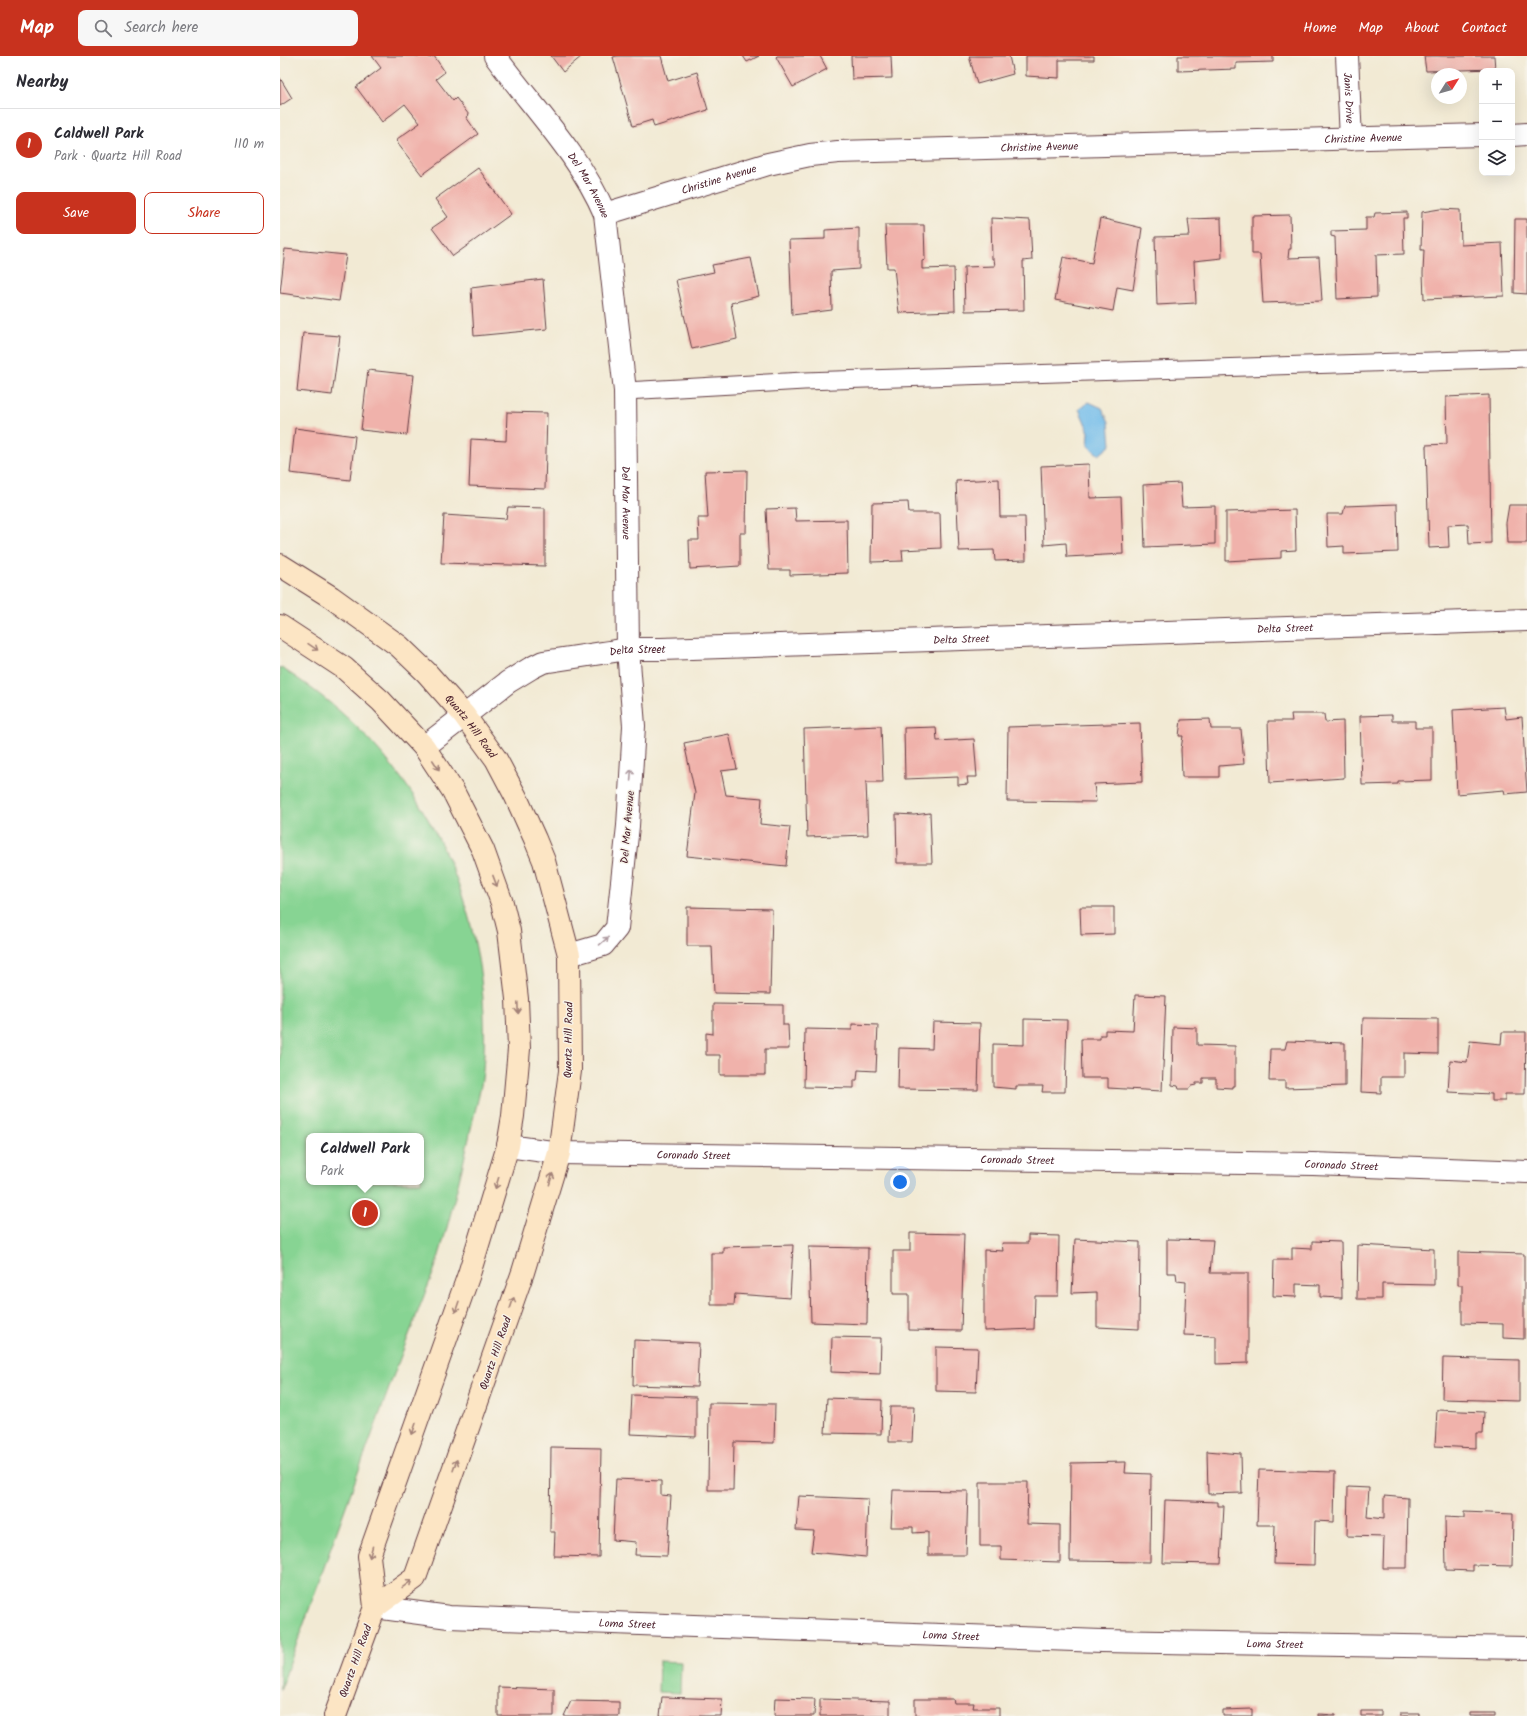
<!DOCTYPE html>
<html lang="en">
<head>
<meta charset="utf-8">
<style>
  :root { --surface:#fff; --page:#f7f7f7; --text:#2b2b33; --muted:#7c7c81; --line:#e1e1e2; --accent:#c8321e }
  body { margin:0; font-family:Kalam,sans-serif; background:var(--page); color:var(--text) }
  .controls { position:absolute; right:12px; top:12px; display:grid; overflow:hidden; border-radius:8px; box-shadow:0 4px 16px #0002 }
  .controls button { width:36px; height:36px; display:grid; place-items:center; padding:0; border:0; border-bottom:1px solid var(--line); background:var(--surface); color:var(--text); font:20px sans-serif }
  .compass { position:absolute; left:1151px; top:12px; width:36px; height:36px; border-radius:50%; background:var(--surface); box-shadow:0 4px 16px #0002; rotate:53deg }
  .you { position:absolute; left:620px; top:1126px; width:14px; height:14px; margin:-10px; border:3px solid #fff; border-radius:50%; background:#1a73e8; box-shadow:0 0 0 6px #1a73e833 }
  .badge { display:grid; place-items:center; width:26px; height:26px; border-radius:50%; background:var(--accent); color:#fff; font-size:13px; font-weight:700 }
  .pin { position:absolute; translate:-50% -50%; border:2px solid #fff; box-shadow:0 1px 4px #0006 }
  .popup { position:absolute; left:26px; top:1077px; width:118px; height:52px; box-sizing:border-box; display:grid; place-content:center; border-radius:8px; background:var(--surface); filter:drop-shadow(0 1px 3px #0005); font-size:13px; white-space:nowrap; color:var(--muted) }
  .popup b { font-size:15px; color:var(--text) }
  .popup::after { content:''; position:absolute; left:50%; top:100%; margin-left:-8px; border:8px solid transparent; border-top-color:var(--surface) }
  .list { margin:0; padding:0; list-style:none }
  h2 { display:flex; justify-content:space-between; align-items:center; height:52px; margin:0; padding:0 16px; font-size:17px }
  h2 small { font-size:13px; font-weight:400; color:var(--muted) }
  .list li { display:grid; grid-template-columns:26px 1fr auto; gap:12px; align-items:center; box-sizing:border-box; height:72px; padding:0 16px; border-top:1px solid var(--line) }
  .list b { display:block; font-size:15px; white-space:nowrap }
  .list p { margin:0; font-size:13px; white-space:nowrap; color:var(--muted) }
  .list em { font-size:13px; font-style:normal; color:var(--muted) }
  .actions { display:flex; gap:8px; padding:12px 16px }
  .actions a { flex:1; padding:9px 0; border:1px solid var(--accent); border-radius:8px; text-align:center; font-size:14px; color:var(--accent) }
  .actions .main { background:var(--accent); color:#fff }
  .icon { flex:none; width:22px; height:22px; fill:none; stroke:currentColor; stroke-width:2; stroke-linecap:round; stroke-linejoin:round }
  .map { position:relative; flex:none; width:1247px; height:1660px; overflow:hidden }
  header { display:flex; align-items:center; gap:24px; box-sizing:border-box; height:56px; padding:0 20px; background:var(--accent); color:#fff }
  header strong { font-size:19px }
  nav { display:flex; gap:22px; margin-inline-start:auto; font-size:14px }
  .search { width:280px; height:36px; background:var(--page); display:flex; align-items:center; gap:10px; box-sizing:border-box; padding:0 14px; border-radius:8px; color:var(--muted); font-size:15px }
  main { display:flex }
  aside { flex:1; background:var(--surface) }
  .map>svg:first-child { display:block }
  .green { fill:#87d493; stroke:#687a5f; fill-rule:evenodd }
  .water { fill:#71bcea; stroke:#5e6e8a }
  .building { fill:#f0b2ab }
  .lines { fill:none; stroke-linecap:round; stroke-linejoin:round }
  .service-casing { stroke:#633d44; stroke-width:19 }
  .minor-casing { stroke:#633d44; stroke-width:24 }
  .secondary-casing { stroke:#633d44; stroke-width:24 }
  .service { stroke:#fff; stroke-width:17 }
  .minor { stroke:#fff; stroke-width:22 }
  .secondary { stroke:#fce5c4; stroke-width:22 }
  .oneway { stroke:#a38278 }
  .oneway2 { stroke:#ae9aa0 }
  .labels { text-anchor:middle; stroke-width:3; stroke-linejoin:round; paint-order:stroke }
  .street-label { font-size:11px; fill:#4a1f2b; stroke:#f7f3e8 }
</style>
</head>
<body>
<header>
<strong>Map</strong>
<div class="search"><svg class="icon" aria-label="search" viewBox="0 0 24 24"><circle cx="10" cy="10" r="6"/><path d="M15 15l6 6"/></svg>Search here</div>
<nav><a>Home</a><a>Map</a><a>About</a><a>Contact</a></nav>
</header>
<main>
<aside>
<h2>Nearby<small></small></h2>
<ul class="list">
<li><span class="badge">1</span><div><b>Caldwell Park</b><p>Park · Quartz Hill Road</p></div><em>110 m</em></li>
</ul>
<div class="actions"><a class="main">Save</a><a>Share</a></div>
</aside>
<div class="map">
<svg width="1247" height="1660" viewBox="0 0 1247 1660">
  <rect width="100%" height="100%" fill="#f7f3e8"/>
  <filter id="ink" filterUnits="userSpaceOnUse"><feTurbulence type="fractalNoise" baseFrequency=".025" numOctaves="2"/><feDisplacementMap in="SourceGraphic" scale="8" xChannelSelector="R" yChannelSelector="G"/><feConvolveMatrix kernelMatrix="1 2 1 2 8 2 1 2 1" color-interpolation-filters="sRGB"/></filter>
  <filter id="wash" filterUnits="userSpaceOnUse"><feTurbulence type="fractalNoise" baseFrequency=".012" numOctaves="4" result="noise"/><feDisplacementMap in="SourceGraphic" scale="16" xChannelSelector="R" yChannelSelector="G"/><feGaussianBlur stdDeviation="0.9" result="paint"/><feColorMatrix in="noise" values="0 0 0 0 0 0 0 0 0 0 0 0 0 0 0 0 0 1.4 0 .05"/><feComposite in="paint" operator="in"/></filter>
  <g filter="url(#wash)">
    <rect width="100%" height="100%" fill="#f2ead4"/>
    <path class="green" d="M 0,611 C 141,698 216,851 203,1015 C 201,1037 193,1060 189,1082 C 180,1122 170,1163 158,1203 C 153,1219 146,1234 140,1250 C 128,1282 115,1314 104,1346 C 68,1442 35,1538 0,1634 ZM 29,1080 L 141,1080 L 141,1126 L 29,1126 Z
      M 379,1605 L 401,1606 L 400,1637 L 378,1636 Z"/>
    <path class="water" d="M 809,346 L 822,352 L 829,366 L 831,389 L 819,399 L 808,390 L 809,376 L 799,353 Z"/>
    <g id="blocks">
      <path class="building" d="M 92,0 L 148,0 L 150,2 L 154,0 L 165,16 L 156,23 L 173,45 L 176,42 L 189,59 L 186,61 L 198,78 L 142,119 L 118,88 L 117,83 L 140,67 L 125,48 L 102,66 L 76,31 L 101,12 Z
        M 271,0 L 302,0 L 283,16 Z
        M 337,0 L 381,0 L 388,25 L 417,16 L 428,54 L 374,71 L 372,64 L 353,70 L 333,1 Z
        M 463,0 L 479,0 L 467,6 Z
        M 497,0 L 540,0 L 547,13 L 513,31 L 496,1 Z
        M 571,0 L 611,0 L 612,22 L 572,23 Z
        M 689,0 L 729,0 L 733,18 L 697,28 Z
        M 746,0 L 814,0 L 814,4 L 779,4 L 779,22 L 746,20 Z
        M 898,0 L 993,0 L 993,6 L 956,7 L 956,13 L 898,15 Z
        M 1144,0 L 1214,0 L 1215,13 L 1146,15 Z
        M 0,22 L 12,42 L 0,50 Z
        M 198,112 L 231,158 L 173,200 L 152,172 L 168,161 L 155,143 Z
        M 1160,153 L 1180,154 L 1181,189 L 1222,187 L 1224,240 L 1144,243 L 1143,217 L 1144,194 L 1141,194 L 1142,156 Z
        M 1127,156 L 1127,162 L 1123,162 L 1124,198 L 1096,199 L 1097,241 L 1057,243 L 1055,181 L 1051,180 L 1051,175 L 1086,174 L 1086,161 L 1094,161 L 1095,157 Z
        M 1010,159 L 1011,193 L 1009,193 L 1008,202 L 1039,201 L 1042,245 L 983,247 L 980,198 L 972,198 L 972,160 Z
        M 711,162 L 750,164 L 752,204 L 743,205 L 744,254 L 685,255 L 684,211 L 715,210 L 714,203 L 712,203 Z
        M 820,162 L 862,172 L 853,234 L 837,231 L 833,255 L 775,244 L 783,201 L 812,207 Z
        M 941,162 L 942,202 L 914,205 L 916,247 L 877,249 L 875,181 L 910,180 L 908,163 Z
        M 1235,163 L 1247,163 L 1247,238 L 1234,237 Z
        M 605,169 L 644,169 L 645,204 L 642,205 L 642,213 L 674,212 L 675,255 L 619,257 L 614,212 L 607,212 Z
        M 579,172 L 579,213 L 551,215 L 552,254 L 512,259 L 509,184 L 545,183 L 545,174 Z
        M 5,193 L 66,199 L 59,245 L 0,237 Z
        M 471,202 L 479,240 L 451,247 L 457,283 L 412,293 L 396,224 L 434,216 L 432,209 Z
        M 263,223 L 267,273 L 194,280 L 191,232 Z
        M 23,277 L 60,280 L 52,339 L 17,335 Z
        M 88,314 L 134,319 L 127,379 L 81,374 Z
        M 1209,339 L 1211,487 L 1189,488 L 1188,468 L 1168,469 L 1169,491 L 1149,492 L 1146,389 L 1167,388 L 1166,341 Z
        M 227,356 L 267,357 L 265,433 L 189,430 L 191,383 L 226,385 Z
        M 15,372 L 75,380 L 70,424 L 10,417 Z
        M 809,408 L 810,442 L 841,441 L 843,498 L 787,501 L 786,487 L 764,489 L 761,410 Z
        M 467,414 L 466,477 L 460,477 L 460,510 L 410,513 L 409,484 L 419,484 L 418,462 L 428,462 L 425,415 Z
        M 719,423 L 720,461 L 745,461 L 746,504 L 715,505 L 714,494 L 679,495 L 676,425 Z
        M 900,427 L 902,451 L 935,450 L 935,488 L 865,491 L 863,429 Z
        M 628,446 L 629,457 L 660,457 L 661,492 L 622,494 L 623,505 L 591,506 L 592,447 Z
        M 1117,448 L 1118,496 L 1064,498 L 1064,490 L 1048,491 L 1047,458 L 1063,458 L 1065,450 Z
        M 1229,449 L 1247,449 L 1247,487 L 1227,487 L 1226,467 Z
        M 228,451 L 265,452 L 265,510 L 161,507 L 164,459 L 226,463 Z
        M 515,452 L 516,465 L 567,464 L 568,517 L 510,519 L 510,514 L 489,514 L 486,453 Z
        M 1015,454 L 1016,494 L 1001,495 L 1001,502 L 946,505 L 946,456 Z
        M 1224,651 L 1226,663 L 1242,661 L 1247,736 L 1225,738 L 1224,734 L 1177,738 L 1173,654 Z
        M 1011,658 L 1044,658 L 1045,666 L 1063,665 L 1064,722 L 990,727 L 988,665 L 1012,665 Z
        M 1112,659 L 1112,665 L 1135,665 L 1135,672 L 1152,672 L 1152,724 L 1118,725 L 1118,728 L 1082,729 L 1080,660 Z
        M 930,663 L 931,673 L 961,673 L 964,708 L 939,710 L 939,721 L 902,721 L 901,693 L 903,680 L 899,680 L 901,664 Z
        M 860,667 L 862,726 L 814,728 L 816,746 L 727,745 L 728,671 Z
        M 601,670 L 603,726 L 586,726 L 588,779 L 527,781 L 524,673 Z
        M 656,671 L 657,685 L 694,683 L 697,721 L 687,721 L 688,728 L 678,729 L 678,721 L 625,723 L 624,672 Z
        M 449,678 L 457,713 L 441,715 L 446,739 L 482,742 L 480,768 L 510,771 L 506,810 L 407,800 L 415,737 L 404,687 Z
        M 650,757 L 652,807 L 617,807 L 616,758 L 634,759 Z
        M 407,851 L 492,853 L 490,938 L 434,937 L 432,890 L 407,890 Z
        M 800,851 L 834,851 L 834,878 L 801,879 Z
        M 855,939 L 886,940 L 882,1035 L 828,1032 L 828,1022 L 802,1022 L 801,983 L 820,983 L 820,979 L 825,979 L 825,974 L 853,975 Z
        M 433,948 L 503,949 L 503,969 L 508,969 L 509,993 L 485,993 L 485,1019 L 440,1019 L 440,999 L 426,999 L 426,977 L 433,978 Z
        M 1083,962 L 1158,963 L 1158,998 L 1124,997 L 1124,1021 L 1101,1021 L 1101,1037 L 1081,1036 Z
        M 744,963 L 787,964 L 785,1036 L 762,1036 L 763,1030 L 736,1030 L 736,1033 L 713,1031 L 713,988 L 744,989 Z
        M 653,966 L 700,967 L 698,1034 L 618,1033 L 619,992 L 652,993 Z
        M 572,968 L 598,969 L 596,1015 L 578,1014 L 577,1024 L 574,1024 L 574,1032 L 524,1031 L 525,973 L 572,974 Z
        M 893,971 L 917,972 L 917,989 L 955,990 L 955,1030 L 952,1030 L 952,1032 L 936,1031 L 936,1022 L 923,1022 L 923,1027 L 916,1027 L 916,1029 L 911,1030 L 909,1033 L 899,1033 L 898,1030 L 892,1029 Z
        M 1222,976 L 1246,976 L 1245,1038 L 1225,1038 L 1225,1045 L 1212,1045 L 1212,1038 L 1168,1036 L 1170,1004 L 1187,1006 L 1190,985 L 1221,988 Z
        M 1007,985 L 1065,987 L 1065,1030 L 1005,1032 L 1005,1025 L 989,1025 L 990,993 L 1005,993 Z
        M 630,1177 L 684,1178 L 681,1275 L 629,1274 L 629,1238 L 613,1238 L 613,1195 L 630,1195 Z
        M 748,1179 L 779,1180 L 778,1240 L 755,1240 L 754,1273 L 704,1275 L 704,1194 L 723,1195 L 722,1187 L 748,1187 Z
        M 795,1183 L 860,1186 L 859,1273 L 817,1271 L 817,1236 L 792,1237 Z
        M 887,1183 L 933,1184 L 930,1217 L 968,1217 L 968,1307 L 936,1308 L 936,1280 L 904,1279 L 906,1226 L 897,1225 L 896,1217 L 887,1217 Z
        M 1032,1185 L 1061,1186 L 1062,1242 L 1040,1241 L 1040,1229 L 1016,1228 L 1016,1241 L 993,1240 L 994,1204 L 1012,1204 L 1012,1192 L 1032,1193 Z
        M 513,1189 L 510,1242 L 455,1238 L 454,1249 L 431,1249 L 431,1197 L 443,1197 L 443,1191 Z
        M 1078,1189 L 1154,1193 L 1154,1229 L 1102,1228 L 1102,1243 L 1077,1243 Z
        M 529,1191 L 588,1192 L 587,1268 L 531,1266 Z
        M 1178,1196 L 1244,1198 L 1244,1283 L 1223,1282 L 1223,1268 L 1182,1267 L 1182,1229 L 1178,1229 Z
        M 552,1281 L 601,1282 L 600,1318 L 551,1316 Z
        M 354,1284 L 419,1287 L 417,1331 L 353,1329 Z
        M 656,1291 L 698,1292 L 696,1336 L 656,1335 Z
        M 1163,1302 L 1239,1304 L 1239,1345 L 1162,1343 Z
        M 352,1339 L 416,1341 L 416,1381 L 350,1378 Z
        M 547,1342 L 602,1344 L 601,1378 L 545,1377 Z
        M 429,1347 L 495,1348 L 494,1387 L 454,1386 L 453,1434 L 428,1434 Z
        M 610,1351 L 634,1351 L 632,1386 L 609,1386 Z
        M 1157,1354 L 1204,1356 L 1203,1377 L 1196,1377 L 1196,1392 L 1155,1390 Z
        M 271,1391 L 321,1392 L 319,1501 L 274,1500 L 275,1476 L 270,1476 Z
        M 927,1395 L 961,1398 L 962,1437 L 928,1438 Z
        M 846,1406 L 845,1417 L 871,1418 L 870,1506 L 790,1505 L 791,1407 Z
        M 979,1414 L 1055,1416 L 1054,1466 L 1035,1465 L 1034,1509 L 994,1508 L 995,1469 L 977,1469 Z
        M 336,1423 L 381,1425 L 381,1439 L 391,1440 L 387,1500 L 355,1499 L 356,1486 L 333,1484 Z
        M 700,1426 L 748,1426 L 747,1468 L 780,1469 L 780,1506 L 721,1504 L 721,1490 L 700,1490 Z
        M 1068,1431 L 1089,1432 L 1087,1461 L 1104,1463 L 1104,1440 L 1128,1442 L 1127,1512 L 1103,1512 L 1104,1481 L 1067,1480 Z
        M 613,1434 L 688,1435 L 686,1499 L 648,1499 L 648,1476 L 633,1477 L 633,1471 L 611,1471 Z
        M 519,1440 L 588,1443 L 586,1501 L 531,1496 L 534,1475 L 516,1474 Z
        M 885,1444 L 938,1446 L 938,1450 L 944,1450 L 941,1508 L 883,1507 Z
        M 1184,1456 L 1233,1458 L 1232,1510 L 1193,1509 L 1193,1515 L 1166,1514 L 1165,1461 L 1184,1462 Z
        M 218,1631 L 274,1633 L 274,1660 L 218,1660 Z
        M 382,1641 L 442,1643 L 441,1660 L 380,1660 Z
        M 495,1642 L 535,1643 L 534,1660 L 494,1660 Z
        M 540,1643 L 610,1645 L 610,1660 L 540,1660 Z
        M 635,1643 L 673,1643 L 674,1647 L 694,1647 L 693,1652 L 719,1652 L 719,1660 L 635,1660 Z
        M 291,1645 L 339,1646 L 339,1660 L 284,1660 Z
        M 972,1653 L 972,1660 L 943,1660 L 943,1654 Z
        M 1081,1655 L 1101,1655 L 1101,1660 L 1081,1660 Z
        M 1120,1657 L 1139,1657 L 1139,1660 L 1120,1660 Z
        M 1190,1657 L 1215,1657 L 1215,1660 L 1190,1660 Z
        M 1038,1658 L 1056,1659 L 1056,1660 L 1038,1660 Z"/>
    </g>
  </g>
  <g filter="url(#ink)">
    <use href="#blocks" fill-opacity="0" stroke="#633d44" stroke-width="1"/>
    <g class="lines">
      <g class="service-casing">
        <path id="service" d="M 345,335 L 524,325 L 1247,302"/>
      </g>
      <g class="minor-casing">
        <g id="minor">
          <path id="s1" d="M 215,0 C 253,52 300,99 325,158 L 345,335 L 348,593 L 354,670 L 348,770 L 337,872 L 323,889 L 289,899"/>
          <path id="s2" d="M 1067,0 L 1071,83"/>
          <path d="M 1232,79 L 1247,78"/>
          <path id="s3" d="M 325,158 L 488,108 L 530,99 L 558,96 L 1202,79"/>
          <path id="s4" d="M 144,691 L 228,626 L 251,612 L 263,606 L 348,593 L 381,593 L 1247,564"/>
          <path id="s5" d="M 228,1090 L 279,1097 L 1033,1108 L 1247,1116"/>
          <path id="s6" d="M 95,1551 L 169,1561 L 822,1585 L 1247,1592"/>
        </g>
      </g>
      <g class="secondary-casing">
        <g id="secondary">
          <path id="s7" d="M 0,509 L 51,541 L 119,590 L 146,616 L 184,659 L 216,703 L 236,741 L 255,783 L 264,805 L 289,899 L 290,1015 L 279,1097 L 243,1216 L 135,1522 L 95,1551"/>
          <path d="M 0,570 L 64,612 L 101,645 L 144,691 L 173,735 L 203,794 L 222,847 L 229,875 L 237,943 L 239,993 L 233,1060 L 228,1090 L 189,1218 L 89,1500 L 95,1551 L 55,1660"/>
        </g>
      </g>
      <use href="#service" class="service"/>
      <use href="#minor" class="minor"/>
      <use href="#secondary" class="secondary"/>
    </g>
    <defs><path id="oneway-shaft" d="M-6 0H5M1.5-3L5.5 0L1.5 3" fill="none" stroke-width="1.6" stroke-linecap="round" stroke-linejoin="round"/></defs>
    <g class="oneway">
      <use href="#oneway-shaft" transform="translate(33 591) rotate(34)"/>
      <use href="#oneway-shaft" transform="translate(156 709) rotate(57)"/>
      <use href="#oneway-shaft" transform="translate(215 825) rotate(69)"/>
      <use href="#oneway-shaft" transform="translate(238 952) rotate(88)"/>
      <use href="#oneway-shaft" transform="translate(271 1123) rotate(-74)"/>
      <use href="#oneway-shaft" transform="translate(217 1127) rotate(107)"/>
      <use href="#oneway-shaft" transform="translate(232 1247) rotate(-71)"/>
      <use href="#oneway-shaft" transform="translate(177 1251) rotate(109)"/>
      <use href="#oneway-shaft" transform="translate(134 1373) rotate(109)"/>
      <use href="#oneway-shaft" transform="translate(175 1409) rotate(-71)"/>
      <use href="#oneway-shaft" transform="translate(91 1496) rotate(105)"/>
      <use href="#oneway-shaft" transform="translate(127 1528) rotate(-36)"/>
    </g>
    <g class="oneway2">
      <use href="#oneway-shaft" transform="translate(351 719) rotate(-86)"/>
      <use href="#oneway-shaft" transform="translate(324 885) rotate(-41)"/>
    </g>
  </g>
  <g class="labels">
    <g class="street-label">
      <text dy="4" stroke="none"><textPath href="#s2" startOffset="42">Janis Drive</textPath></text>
      <text dy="4" stroke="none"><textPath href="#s3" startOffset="767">Christine Avenue</textPath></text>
      <text dy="4" stroke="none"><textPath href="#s3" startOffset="443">Christine Avenue</textPath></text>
      <text dy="4" stroke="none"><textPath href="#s3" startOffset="119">Christine Avenue</textPath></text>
      <text dy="4" stroke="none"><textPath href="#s1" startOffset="160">Del Mar Avenue</textPath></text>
      <text dy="4" stroke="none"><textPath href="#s1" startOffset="483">Del Mar Avenue</textPath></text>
      <text dy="4" stroke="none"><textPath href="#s4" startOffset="890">Delta Street</textPath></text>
      <text dy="4" stroke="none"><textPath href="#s4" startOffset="566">Delta Street</textPath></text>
      <text dy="4" stroke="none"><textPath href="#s4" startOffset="242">Delta Street</textPath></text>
      <text dy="4" stroke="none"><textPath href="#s7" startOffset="252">Quartz Hill Road</textPath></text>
      <text transform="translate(347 771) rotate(-85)" y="4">Del Mar Avenue</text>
      <text transform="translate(288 984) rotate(-89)" y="4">Quartz Hill Road</text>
      <text dy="4" stroke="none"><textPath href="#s5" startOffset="186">Coronado Street</textPath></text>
      <text dy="4" stroke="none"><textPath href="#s5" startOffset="510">Coronado Street</textPath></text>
      <text dy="4" stroke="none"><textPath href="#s5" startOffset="834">Coronado Street</textPath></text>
      <text transform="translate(215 1297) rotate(-71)" y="4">Quartz Hill Road</text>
      <text dy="4" stroke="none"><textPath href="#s6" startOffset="253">Loma Street</textPath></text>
      <text dy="4" stroke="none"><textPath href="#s6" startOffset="577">Loma Street</textPath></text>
      <text dy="4" stroke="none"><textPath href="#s6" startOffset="901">Loma Street</textPath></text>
      <text transform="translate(75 1605) rotate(-70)" y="4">Quartz Hill Road</text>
    </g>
  </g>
</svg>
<div class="controls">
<button>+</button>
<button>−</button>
<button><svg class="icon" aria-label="layers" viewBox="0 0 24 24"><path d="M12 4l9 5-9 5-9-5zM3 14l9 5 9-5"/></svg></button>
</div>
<svg class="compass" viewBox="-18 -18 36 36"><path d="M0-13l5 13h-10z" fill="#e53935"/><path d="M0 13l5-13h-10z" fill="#7c7c81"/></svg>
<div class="you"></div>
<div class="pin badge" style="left:85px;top:1157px">1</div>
<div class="popup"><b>Caldwell Park</b>Park</div>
</div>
</main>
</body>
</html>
